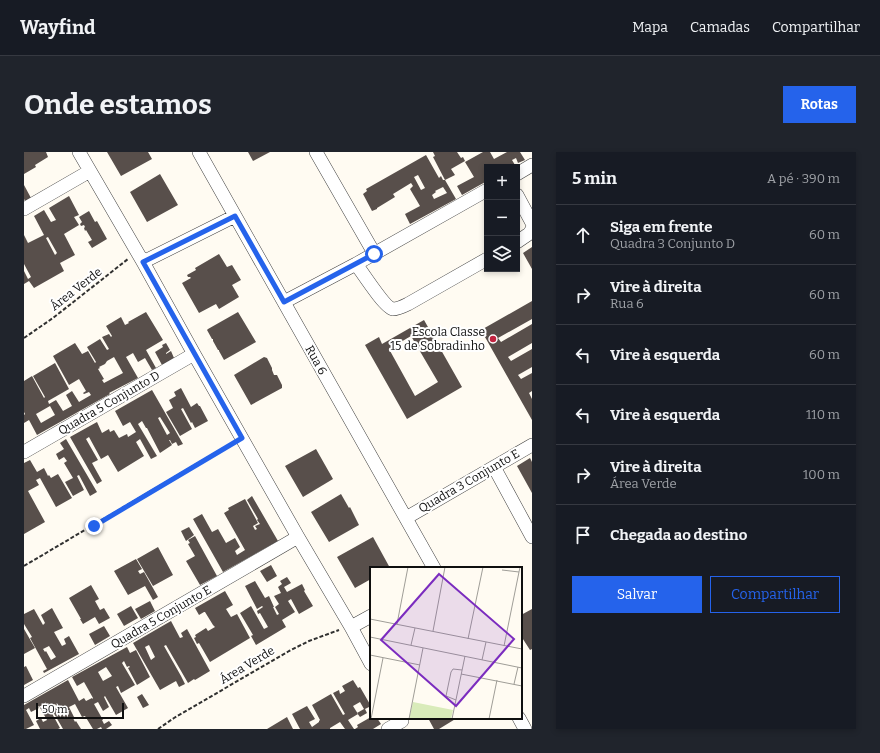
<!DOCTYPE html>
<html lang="pt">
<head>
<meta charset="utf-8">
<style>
  :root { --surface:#171b24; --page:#20242c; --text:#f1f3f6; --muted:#9ea1a6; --line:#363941; --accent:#2563eb }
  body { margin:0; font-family:Bitter,serif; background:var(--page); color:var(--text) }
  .controls { position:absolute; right:12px; top:12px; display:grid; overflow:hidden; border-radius:0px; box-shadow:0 2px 6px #0003 }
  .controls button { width:36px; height:36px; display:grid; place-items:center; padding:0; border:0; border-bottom:1px solid var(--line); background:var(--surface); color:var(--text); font:20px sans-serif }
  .scale { position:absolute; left:12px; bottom:10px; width:88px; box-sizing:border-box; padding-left:4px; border:2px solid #0f0f0f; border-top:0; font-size:11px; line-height:14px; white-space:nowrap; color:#0f0f0f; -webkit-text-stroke:3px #fff; paint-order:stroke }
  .stop { position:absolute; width:12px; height:12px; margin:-9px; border:3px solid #2563eb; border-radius:50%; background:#fff }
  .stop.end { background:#2563eb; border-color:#fff; box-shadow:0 1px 4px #0008 }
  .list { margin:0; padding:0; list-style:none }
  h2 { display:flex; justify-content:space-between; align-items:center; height:52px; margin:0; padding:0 16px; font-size:17px }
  h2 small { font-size:13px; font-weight:400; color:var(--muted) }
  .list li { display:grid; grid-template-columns:26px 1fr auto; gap:12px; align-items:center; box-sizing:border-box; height:60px; padding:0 16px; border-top:1px solid var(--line) }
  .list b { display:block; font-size:15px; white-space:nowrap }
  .list p { margin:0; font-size:13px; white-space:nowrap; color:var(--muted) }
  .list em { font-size:13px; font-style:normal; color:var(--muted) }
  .actions { display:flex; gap:8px; padding:12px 16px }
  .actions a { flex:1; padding:9px 0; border:1px solid var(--accent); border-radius:0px; text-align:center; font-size:14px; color:var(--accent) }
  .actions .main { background:var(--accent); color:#fff }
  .icon { flex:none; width:22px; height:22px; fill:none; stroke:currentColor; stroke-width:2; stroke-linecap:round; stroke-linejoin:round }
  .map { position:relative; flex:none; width:508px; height:577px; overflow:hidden; border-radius:0px }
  header { display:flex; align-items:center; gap:24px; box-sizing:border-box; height:56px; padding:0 20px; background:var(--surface); border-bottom:1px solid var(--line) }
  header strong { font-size:19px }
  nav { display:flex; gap:22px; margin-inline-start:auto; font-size:14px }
  .intro { display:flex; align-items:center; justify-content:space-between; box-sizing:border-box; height:96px; padding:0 24px }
  h1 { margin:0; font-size:28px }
  .button { padding:10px 18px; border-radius:0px; background:var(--accent); color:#fff; font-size:14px; font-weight:700 }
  main { display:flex; gap:24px; padding:0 24px }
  aside { flex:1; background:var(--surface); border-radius:0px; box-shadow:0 2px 6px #0003 }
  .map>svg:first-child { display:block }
  .building { fill:#584f4b; fill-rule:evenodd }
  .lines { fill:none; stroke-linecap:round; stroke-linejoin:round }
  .minor-casing { stroke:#424242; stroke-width:14 }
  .path { stroke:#313131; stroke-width:2; stroke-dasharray:4 2; stroke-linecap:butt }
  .minor { stroke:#fff; stroke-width:13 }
  .route { stroke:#2563eb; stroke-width:5 }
  .poi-dot { fill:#c22440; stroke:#fff; stroke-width:1.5 }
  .labels { text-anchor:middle; stroke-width:4; stroke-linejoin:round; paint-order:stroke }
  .street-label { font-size:12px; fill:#0f0f0f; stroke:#fff }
  .poi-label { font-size:12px; fill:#0f0f0f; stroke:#fff; text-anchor:end }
  .inset-road { fill:none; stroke:#9f9d97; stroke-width:1 }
  .view { fill:#7b2cbf; fill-opacity:0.15; stroke:#7b2cbf; stroke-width:2 }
  .inset-edge { fill:none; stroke:#0f0f0f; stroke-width:2 }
</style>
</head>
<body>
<header>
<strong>Wayfind</strong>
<nav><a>Mapa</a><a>Camadas</a><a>Compartilhar</a></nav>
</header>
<div class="intro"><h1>Onde estamos</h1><a class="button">Rotas</a></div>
<main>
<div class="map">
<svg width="508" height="577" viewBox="0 0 508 577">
  <rect width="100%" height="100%" fill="#fffbf2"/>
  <path class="building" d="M 0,0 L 22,0 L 24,5 L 11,13 L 12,15 L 0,22 Z
    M 83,0 L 124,0 L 128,7 L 97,24 Z
    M 224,0 L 246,0 L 229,9 Z
    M 409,0 L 433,0 L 437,6 L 439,5 L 441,9 L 427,17 L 431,23 L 421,28 L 432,47 L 386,72 L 381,62 L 396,54 L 386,37 L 389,34 L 387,31 L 369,42 L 371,45 L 353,56 L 353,57 L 348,59 L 339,42 L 343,39 L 342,37 L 402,3 L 415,26 L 417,24 L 419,28 L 421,28 L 409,5 L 411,4 ZM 394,23 L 401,36 L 397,38 L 390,25 ZM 419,35 L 423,41 L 410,47 L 408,43 L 412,40 L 411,39 Z
    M 459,0 L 466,0 L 470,7 L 483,0 L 496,0 L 501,8 L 494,11 L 492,6 L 488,8 L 491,13 L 488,15 L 474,15 L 473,14 L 472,15 L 463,15 L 463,20 L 461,21 L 463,24 L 463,29 L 438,43 L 433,34 L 450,25 L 441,10 Z
    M 136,22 L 154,53 L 123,70 L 106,40 Z
    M 0,33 L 7,46 L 1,49 L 0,47 Z
    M 45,44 L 55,63 L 50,65 L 55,73 L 40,82 L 51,103 L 36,111 L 40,119 L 10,136 L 5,129 L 0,132 L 0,119 L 4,127 L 7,125 L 0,112 L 0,83 L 4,91 L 20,83 L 10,64 L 20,58 L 27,70 L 32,68 L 25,56 ZM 24,85 L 33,101 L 31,103 L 22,86 Z
    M 65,59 L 71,70 L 73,69 L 83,87 L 68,96 L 64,90 L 68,88 L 62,78 L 61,79 L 60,76 L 61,75 L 60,73 L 57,74 L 56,72 L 58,70 L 55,65 Z
    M 508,95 L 508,117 L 499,101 Z
    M 195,102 L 203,115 L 208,113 L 217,128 L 208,133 L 215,145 L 195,157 L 192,152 L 175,161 L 158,131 L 167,126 L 166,125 L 164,125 L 163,123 L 172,118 L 171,116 Z
    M 508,149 L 508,167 L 474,186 L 477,190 L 508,172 L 508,191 L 484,205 L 487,209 L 508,197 L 508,215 L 494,223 L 497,227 L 508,221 L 508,239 L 505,241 L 508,247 L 508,268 L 457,178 Z
    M 122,160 L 139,188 L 122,198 L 132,216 L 128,218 L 121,206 L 114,210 L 109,201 L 102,205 L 114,226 L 85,241 L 86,242 L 13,283 L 5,268 L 0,271 L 0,263 L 1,262 L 0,260 L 0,229 L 8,224 L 20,246 L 21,245 L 9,224 L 31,211 L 45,237 L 24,249 L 25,252 L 32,248 L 39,259 L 48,254 L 42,243 L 48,239 L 55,250 L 67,243 L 65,240 L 60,242 L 59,241 L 62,239 L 55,227 L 45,233 L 29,204 L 51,191 L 58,202 L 64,199 L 71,211 L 72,210 L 63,195 L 76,187 L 83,198 L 85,197 L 78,185 L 85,182 L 87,185 L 88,184 L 82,174 L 97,165 L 101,173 L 105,171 L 104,170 ZM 90,205 L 99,221 L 80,231 L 78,228 L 80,227 L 74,217 L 76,216 L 75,215 L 81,212 L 83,209 ZM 26,254 L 31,263 L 17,271 L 12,262 Z
    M 214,160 L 232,190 L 200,208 L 195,199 L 195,198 L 194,198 L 189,189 L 189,187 L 188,187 L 183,178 L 184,177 Z
    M 400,168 L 438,235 L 383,267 L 341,193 L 355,185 L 358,192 ZM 387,184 L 414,230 L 391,244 L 365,197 Z
    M 142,191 L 146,198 L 142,201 L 142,202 L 147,199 L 150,206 L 138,213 L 131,200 L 139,195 L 138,193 Z
    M 240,205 L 243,206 L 248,216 L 248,218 L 250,223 L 253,223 L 258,233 L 258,236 L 227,253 L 210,223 Z
    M 157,236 L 167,255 L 173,251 L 175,254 L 176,254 L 184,269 L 171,276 L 168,270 L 167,271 L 159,256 L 157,257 L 168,277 L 156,284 L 142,260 L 149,256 L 145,248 L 152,244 L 150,240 Z
    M 128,238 L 159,292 L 154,294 L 152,290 L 148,292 L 146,288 L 145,288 L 148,293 L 136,301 L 123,276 L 122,276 L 118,269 L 114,272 L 133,304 L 127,307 L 116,287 L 112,290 L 120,304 L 94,320 L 84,303 L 77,307 L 65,285 L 62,287 L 74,308 L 68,311 L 78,329 L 73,332 L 46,285 L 73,270 L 78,281 L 85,277 L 86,280 L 90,278 L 95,286 L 103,282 L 104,285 L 112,280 L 106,270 L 99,274 L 91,259 ZM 136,265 L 146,281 L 143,283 L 134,266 Z
    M 42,287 L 73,340 L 66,344 L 55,323 L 53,324 L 60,338 L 49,344 L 41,330 L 49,326 L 40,311 L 43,309 L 40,305 L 35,308 L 32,302 L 40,297 L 36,291 Z
    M 292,297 L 309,327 L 279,345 L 261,314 Z
    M 506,306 L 508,310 L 508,341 L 493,314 Z
    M 6,308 L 13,320 L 20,316 L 24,324 L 25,323 L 27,326 L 34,322 L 48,346 L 32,355 L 16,326 L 12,328 L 15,333 L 4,339 L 21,370 L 0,382 L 0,311 Z
    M 317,342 L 325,356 L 326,355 L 335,373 L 305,390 L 287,360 Z
    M 228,344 L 254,389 L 199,420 L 169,367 L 178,362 L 188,380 L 194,377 L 202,391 L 211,386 L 216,395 L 211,399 L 213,403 L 221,398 L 200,361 L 205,358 L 204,356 L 221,347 L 234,371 L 229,374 L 231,378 L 233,377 L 231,374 L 236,372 L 233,368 L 234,367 L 223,348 Z
    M 165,375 L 170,383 L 162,389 L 157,379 Z
    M 171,384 L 193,424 L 176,433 L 162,409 L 171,404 L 164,392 L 166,391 L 164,388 Z
    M 349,385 L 366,416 L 347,416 L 347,427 L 331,436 L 313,405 Z
    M 134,395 L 149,423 L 129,434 L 113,407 Z
    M 112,407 L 118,417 L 114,419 L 116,422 L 120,420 L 134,445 L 129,448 L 121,434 L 104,443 L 90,419 Z
    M 247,413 L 253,424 L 243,430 L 236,419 Z
    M 263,425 L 267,431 L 260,435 L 263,440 L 278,432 L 281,438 L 280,439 L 289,454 L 275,462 L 267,447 L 264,449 L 271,460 L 258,468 L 262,475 L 232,493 L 227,484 L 229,483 L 216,461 L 227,454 L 240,477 L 244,475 L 236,461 L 234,462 L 233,459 L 239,455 L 238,454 L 233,457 L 221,434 L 231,429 L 241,446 L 245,444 L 250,455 L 249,455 L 253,463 L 255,462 L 251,455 L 255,452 L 250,444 L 257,441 L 254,435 L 258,432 L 256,429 Z
    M 67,433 L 75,447 L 71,449 L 76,458 L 80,456 L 86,466 L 75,472 L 71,465 L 59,472 L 56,467 L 57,467 L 45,446 Z
    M 201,439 L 209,453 L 202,457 L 207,465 L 213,462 L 226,486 L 186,510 L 175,491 L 173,492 L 170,486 L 172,485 L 171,483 L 182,476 L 184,479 L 191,475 L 189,473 L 181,460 L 180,460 L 175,463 L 171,456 Z
    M 126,449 L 131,459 L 117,467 L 111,457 Z
    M 107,454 L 114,466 L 100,474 L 93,462 Z
    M 28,456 L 39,476 L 30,480 L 38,494 L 42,492 L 40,487 L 45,484 L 55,502 L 20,521 L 19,519 L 23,517 L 6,486 L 8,485 L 0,472 L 0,462 L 10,457 L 19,473 L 21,471 L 17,463 ZM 25,494 L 32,505 L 27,508 L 22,499 L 21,500 L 19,497 Z
    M 508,457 L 508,497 L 506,498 L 497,484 L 497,463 Z
    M 147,469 L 156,486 L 159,485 L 157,481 L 163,477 L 186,519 L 171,528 L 170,527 L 164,531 L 142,493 L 140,494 L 157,524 L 161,532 L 155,535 L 152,529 L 136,538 L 109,491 ZM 125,493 L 131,505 L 127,508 L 121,495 Z
    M 80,474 L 86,484 L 71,493 L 65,482 Z
    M 0,477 L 11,496 L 0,502 Z
    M 103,495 L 106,501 L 112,498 L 126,525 L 113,533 L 104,516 L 106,515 L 105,514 L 103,515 L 100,509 L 98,511 L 111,533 L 97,541 L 94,534 L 92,535 L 104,556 L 92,563 L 81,544 L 80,545 L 85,555 L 79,559 L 74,550 L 70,552 L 79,568 L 78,568 L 80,572 L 85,569 L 88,573 L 82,577 L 78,577 L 77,575 L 73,577 L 69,577 L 61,564 L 58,565 L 51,552 L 45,555 L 50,565 L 49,566 L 51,570 L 52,569 L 57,577 L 39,577 L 28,558 L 33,555 L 31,552 L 25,556 L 36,576 L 34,577 L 16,577 L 12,569 L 17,566 L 19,570 L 23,568 L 15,554 L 14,555 L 15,556 L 7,560 L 5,556 L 2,558 L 10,573 L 2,577 L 0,577 L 0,553 L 44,528 L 55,549 L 60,546 L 62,549 L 68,546 L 68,547 L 69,546 L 60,530 L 53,534 L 48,525 ZM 82,515 L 88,524 L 79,529 L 74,520 Z
    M 2,514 L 9,528 L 0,533 L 0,515 Z
    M 329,528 L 334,536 L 336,535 L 347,554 L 341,557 L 343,561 L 336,565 L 333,561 L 340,557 L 336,550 L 329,554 L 334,562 L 324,568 L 330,577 L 321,577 L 316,570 L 306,576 L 306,577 L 276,577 L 268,562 L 283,554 L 291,567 L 285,570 L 288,575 L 295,570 L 295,569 L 296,568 L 288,553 L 307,542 L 319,563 L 321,562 L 309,541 L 315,538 L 316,542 L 321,539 L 318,534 Z
    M 118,542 L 125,553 L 119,556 L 113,545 Z
    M 263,565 L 269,577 L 243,577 Z
    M 347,565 L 347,566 L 353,566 L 357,572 L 349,577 L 331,577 L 334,575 L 333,573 Z
    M 404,566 L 433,566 L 415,577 L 410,577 Z"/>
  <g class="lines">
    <g class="minor-casing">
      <path id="minor" d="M 55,0 L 119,110 L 170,202 L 274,385 L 327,475 L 347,512
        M 175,0 L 410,416
        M 292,0 L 350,101
        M 493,22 L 508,13
        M 493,43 L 508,71
        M 0,57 L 66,19
        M 493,90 L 506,81 L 508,77
        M 119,110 L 211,64
        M 332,112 C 338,120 361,156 369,157 C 374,157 380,154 384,152 L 463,107
        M 260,150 L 332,112 L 463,38
        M 0,300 L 170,202
        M 470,315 L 508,385
        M 382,366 L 508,293
        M 327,475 L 347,464
        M 0,544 L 274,385
        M 495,566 L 501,577
        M 364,577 L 378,569"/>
    </g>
    <path class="path" d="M 0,186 L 29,166 L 104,107
      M 0,414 L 208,291
      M 134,577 L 150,566 L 265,499 L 285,489 L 315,478"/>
    <use href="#minor" class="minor"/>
  </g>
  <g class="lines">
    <path class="route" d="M 70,374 L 218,286 L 119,110 L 211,64 L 260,150 L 350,102"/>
  </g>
  <circle class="poi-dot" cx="469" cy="187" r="4"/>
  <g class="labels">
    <g class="street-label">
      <text transform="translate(52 137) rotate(-38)" y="4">Área Verde</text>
      <text transform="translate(292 208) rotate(61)" y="4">Rua 6</text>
      <text transform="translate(85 251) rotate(-30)" y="4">Quadra 5 Conjunto D</text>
      <text transform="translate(445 329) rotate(-30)" y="4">Quadra 3 Conjunto E</text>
      <text transform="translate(137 465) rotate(-30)" y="4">Quadra 5 Conjunto E</text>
      <text transform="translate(223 513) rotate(-31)" y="4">Área Verde</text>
    </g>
    <g class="poi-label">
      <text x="461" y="184">Escola Classe<tspan x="461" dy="14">15 de Sobradinho</tspan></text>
    </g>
  </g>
  <g transform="translate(346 415)">
    <rect width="152" height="152" fill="#fffbf2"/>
    <path d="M 43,135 L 83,143 L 81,152 L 39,152 Z" fill="#d9ebba"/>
    <path class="inset-road" d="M 132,3 L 149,5M 0,52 L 152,82M 27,57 L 38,0M 63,64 L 75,0M 0,70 L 152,101M 98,72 L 113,0M 41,78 L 45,61M 134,79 L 150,0M 0,88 L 50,98M 112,93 L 116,75M 91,107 L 152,119M 144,117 L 148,100M 86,133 L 76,129 L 81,105 L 83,102 L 92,103M 1,152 L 13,91M 39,152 L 53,81M 82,152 L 95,89M 119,152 L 127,113"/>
    <path class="view" d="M 69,7 L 144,72 L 86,139 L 11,73 Z"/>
    <rect width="152" height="152" class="inset-edge"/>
  </g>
</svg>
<div class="controls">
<button>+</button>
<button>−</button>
<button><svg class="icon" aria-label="layers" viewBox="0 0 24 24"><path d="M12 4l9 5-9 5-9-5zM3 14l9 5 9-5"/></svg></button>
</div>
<div class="scale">50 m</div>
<div class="stop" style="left:350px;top:102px"></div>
<div class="stop end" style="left:70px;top:374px"></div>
</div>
<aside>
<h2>5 min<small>A pé · 390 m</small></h2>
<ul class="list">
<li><svg class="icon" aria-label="ahead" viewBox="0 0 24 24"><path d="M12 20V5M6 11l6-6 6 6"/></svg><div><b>Siga em frente</b><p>Quadra 3 Conjunto D</p></div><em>60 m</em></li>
<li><svg class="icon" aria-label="right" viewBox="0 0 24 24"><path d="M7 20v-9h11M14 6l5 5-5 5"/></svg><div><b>Vire à direita</b><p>Rua 6</p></div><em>60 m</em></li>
<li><svg class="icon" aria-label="left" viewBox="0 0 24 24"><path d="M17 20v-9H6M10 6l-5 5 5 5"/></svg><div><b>Vire à esquerda</b></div><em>60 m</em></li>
<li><svg class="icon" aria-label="left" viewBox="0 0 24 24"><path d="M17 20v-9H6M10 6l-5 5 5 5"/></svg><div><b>Vire à esquerda</b></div><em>110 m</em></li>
<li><svg class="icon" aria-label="right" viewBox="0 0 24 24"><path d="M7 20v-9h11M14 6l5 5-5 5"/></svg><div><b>Vire à direita</b><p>Área Verde</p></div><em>100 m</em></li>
<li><svg class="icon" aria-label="arrive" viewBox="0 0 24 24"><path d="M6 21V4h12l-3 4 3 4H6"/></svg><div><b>Chegada ao destino</b></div></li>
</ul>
<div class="actions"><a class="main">Salvar</a><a>Compartilhar</a></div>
</aside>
</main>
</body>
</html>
